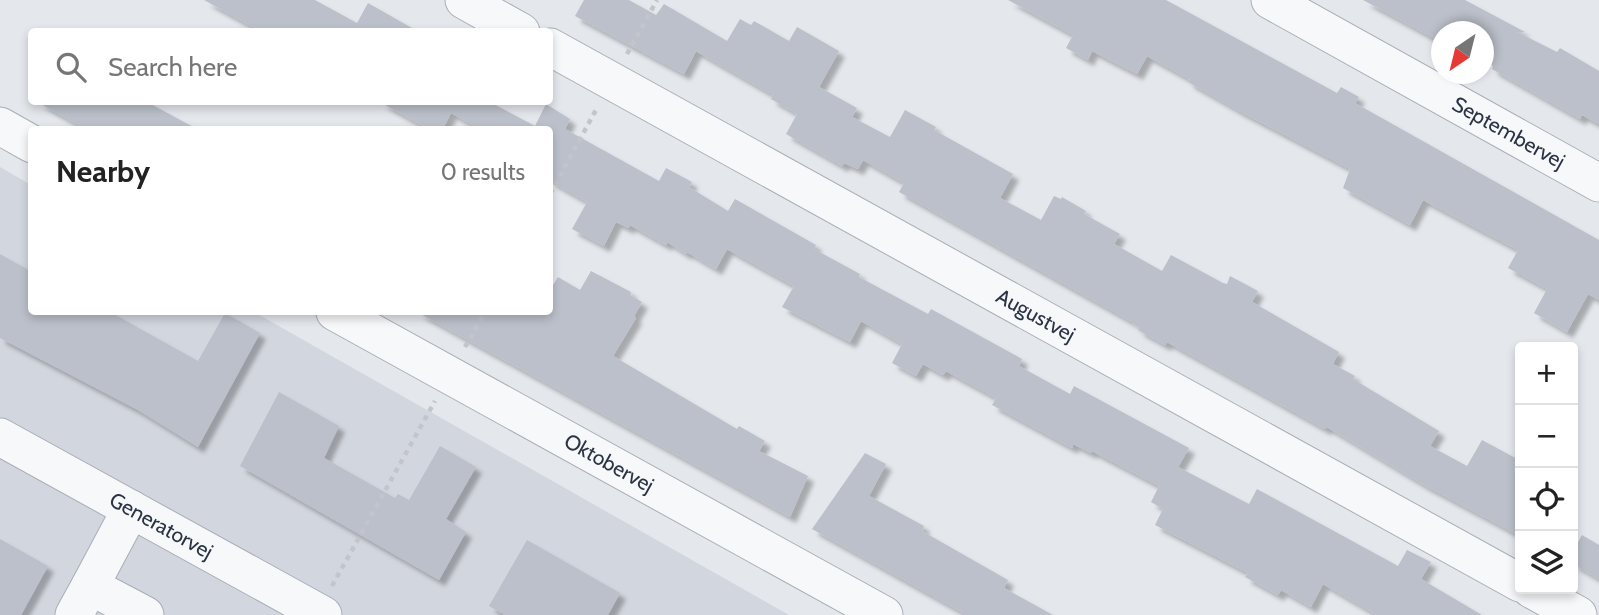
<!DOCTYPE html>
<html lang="en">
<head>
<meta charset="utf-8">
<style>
  :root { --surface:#fff; --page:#f2f2f2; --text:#222; --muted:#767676; --line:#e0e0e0 }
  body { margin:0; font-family:Cabin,sans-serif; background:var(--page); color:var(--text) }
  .controls { position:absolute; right:21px; bottom:21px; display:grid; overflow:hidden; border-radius:7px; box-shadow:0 4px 10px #0003 }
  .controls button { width:63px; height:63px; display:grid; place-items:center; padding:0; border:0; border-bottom:2px solid var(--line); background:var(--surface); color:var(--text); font:35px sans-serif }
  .compass { position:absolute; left:1431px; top:21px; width:63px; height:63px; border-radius:50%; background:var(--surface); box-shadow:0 4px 10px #0003; rotate:215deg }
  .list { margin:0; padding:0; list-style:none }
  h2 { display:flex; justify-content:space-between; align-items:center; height:91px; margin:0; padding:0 28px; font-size:30px }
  h2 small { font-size:23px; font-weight:400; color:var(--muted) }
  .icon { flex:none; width:38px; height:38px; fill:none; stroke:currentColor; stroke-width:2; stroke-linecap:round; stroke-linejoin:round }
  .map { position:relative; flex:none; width:1599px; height:615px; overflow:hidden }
  .search { position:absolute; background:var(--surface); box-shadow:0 4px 10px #0003; left:28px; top:28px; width:525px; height:77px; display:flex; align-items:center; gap:18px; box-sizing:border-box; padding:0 24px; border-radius:7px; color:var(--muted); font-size:26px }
  .panel { position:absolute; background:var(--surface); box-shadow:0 4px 10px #0003; left:28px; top:126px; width:525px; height:189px; border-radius:7px }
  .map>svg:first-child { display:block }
  .built { fill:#d2d6de }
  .building { fill:#bbc0ca; filter:url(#shadow) }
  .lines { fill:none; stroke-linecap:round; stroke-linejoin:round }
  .minor-casing { stroke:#a9aeb7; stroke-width:39 }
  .path { stroke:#c2c5cb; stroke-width:4.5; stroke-dasharray:5 5; stroke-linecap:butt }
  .minor { stroke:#f7f8fa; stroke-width:37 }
  .labels { text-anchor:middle; stroke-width:5; stroke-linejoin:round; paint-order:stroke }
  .street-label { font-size:21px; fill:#2b3445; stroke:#f4f6f9 }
</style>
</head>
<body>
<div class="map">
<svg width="1599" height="615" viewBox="0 0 1599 615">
  <defs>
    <filter id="shadow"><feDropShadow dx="6" dy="6" stdDeviation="2" flood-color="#0004"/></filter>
  </defs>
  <rect width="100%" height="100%" fill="#e4e7ec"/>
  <path class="built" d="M 0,167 L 31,185 L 32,312 L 254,312 L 789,615 L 0,615 Z"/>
  <path class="building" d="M 204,0 L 315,0 L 357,23 L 368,3 L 419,32 L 262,32 Z
    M 584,0 L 629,0 L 656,15 L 664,4 L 727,41 L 740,19 L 751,25 L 754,21 L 789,41 L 797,27 L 839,51 L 819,87 L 857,108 L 852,117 L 890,137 L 905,110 L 936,127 L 934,130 L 1013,174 L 1000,198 L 1041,220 L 1054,196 L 1061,199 L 1062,197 L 1086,211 L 1084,214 L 1120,234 L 1114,244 L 1162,271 L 1171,255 L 1223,283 L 1227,284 L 1230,276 L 1258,291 L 1252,302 L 1339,352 L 1333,364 L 1355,376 L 1353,379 L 1439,431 L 1430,446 L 1467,466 L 1482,440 L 1519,460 L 1514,469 L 1520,473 L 1520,536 L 1424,485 L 1327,427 L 1325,429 L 1167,342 L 1165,345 L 1138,330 L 1140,328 L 1133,324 L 1134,323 L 899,192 L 904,183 L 863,160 L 858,169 L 844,163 L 842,166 L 786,134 L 797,114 L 771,99 L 773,95 L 696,51 L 684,74 L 575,16 Z
    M 1008,0 L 1166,0 L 1337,93 L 1341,87 L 1359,97 L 1355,103 L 1599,240 L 1599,300 L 1588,294 L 1567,332 L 1534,313 L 1547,289 L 1508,268 L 1518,250 L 1423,200 L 1410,225 L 1343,188 L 1350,169 L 1241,112 L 1188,82 L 1189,79 L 1147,56 L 1137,74 L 1092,51 L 1088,60 L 1066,48 L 1073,35 Z
    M 1363,0 L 1465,0 L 1525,32 L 1517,32 L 1557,52 L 1560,48 L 1599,71 L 1599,124 L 1582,115 L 1580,119 L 1492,69 L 1493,66 L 1490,64 L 1496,52 L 1483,46 L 1483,32 L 1441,32 L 1441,42 Z
    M 37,102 L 147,102 L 199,130 L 88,130 Z
    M 380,102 L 490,102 L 535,126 L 546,104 L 570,119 L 565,129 L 659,181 L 666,168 L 692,182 L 689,187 L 728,211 L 735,199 L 816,245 L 814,249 L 860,274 L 859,277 L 928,314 L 931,309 L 1022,359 L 1019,366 L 1070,394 L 1074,386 L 1189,448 L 1178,467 L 1249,504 L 1257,489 L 1398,566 L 1407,550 L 1431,562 L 1421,579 L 1482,615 L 1377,615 L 1323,584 L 1311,607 L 1281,590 L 1278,595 L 1245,577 L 1248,573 L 1155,525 L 1163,509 L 1151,502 L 1159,486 L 1092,451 L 1091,453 L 1073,444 L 1072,448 L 992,405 L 996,398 L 946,371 L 943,375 L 923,364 L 916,376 L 892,363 L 902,344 L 861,321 L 850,342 L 782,307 L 794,286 L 727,249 L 716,269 L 687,252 L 686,254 L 667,242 L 666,245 L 630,225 L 628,228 L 616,222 L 604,246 L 572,229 L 587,202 L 550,181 L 550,130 L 482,130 L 451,113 L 442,130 L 430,130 Z
    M 0,254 L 32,272 L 32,312 L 110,312 L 198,361 L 225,313 L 260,333 L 198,447 L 138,410 L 0,338 Z
    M 591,271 L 631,292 L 630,295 L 642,302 L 634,316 L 636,318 L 613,356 L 737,429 L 739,426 L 765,441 L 759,451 L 808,476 L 790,517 L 417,312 L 550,312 L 550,290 L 558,277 L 580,290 Z
    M 279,392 L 339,426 L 324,458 L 395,498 L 398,494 L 409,500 L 440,446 L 476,467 L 446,519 L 466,532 L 439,580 L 240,466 Z
    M 865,453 L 886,464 L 869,496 L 924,526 L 922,531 L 1008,580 L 1004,588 L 1053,615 L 967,615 L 812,529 Z
    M 1582,535 L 1599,545 L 1599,579 L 1573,564 L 1573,551 Z
    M 0,539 L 48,566 L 21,615 L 0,615 Z
    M 527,540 L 620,593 L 608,615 L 505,615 L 489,606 Z"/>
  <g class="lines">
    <g class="minor-casing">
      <g id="minor">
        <path d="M 464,0 L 521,32"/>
        <path id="s1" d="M 1270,0 L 1599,183"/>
        <path id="s2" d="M 550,47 L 1520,583"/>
        <path d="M 0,126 L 32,144"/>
        <path id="s3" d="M 335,312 L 884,615"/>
        <path id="s4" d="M 0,437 L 323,615"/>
        <path d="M 90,586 L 131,509"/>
        <path d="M 1531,589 L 1578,615"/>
        <path d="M 74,615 L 90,586 L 145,615"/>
      </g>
    </g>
    <path class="path" d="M 627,54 L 657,0
      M 550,194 L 597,108
      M 465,347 L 485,312
      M 332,586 L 435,401"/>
    <use href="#minor" class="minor"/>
  </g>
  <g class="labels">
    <g class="street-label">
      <text dy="7" stroke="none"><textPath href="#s1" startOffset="273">Septembervej</textPath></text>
      <text dy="7" stroke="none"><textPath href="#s2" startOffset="555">Augustvej</textPath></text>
      <text dy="7" stroke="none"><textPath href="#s3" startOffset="313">Oktobervej</textPath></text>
      <text dy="7" stroke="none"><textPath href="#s4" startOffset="184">Generatorvej</textPath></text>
    </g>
  </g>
</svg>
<div class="controls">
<button>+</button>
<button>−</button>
<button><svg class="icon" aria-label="locate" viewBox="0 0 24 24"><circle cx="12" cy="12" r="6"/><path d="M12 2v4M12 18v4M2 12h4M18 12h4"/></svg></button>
<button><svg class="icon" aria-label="layers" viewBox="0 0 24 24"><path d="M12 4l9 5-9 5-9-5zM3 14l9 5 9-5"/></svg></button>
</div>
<svg class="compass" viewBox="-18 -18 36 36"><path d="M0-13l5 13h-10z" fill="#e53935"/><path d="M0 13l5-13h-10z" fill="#767676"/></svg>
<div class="search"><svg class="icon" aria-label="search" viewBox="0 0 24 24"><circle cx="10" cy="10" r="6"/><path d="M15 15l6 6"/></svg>Search here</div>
<section class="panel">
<h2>Nearby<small>0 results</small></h2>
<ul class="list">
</ul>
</section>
</div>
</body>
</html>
